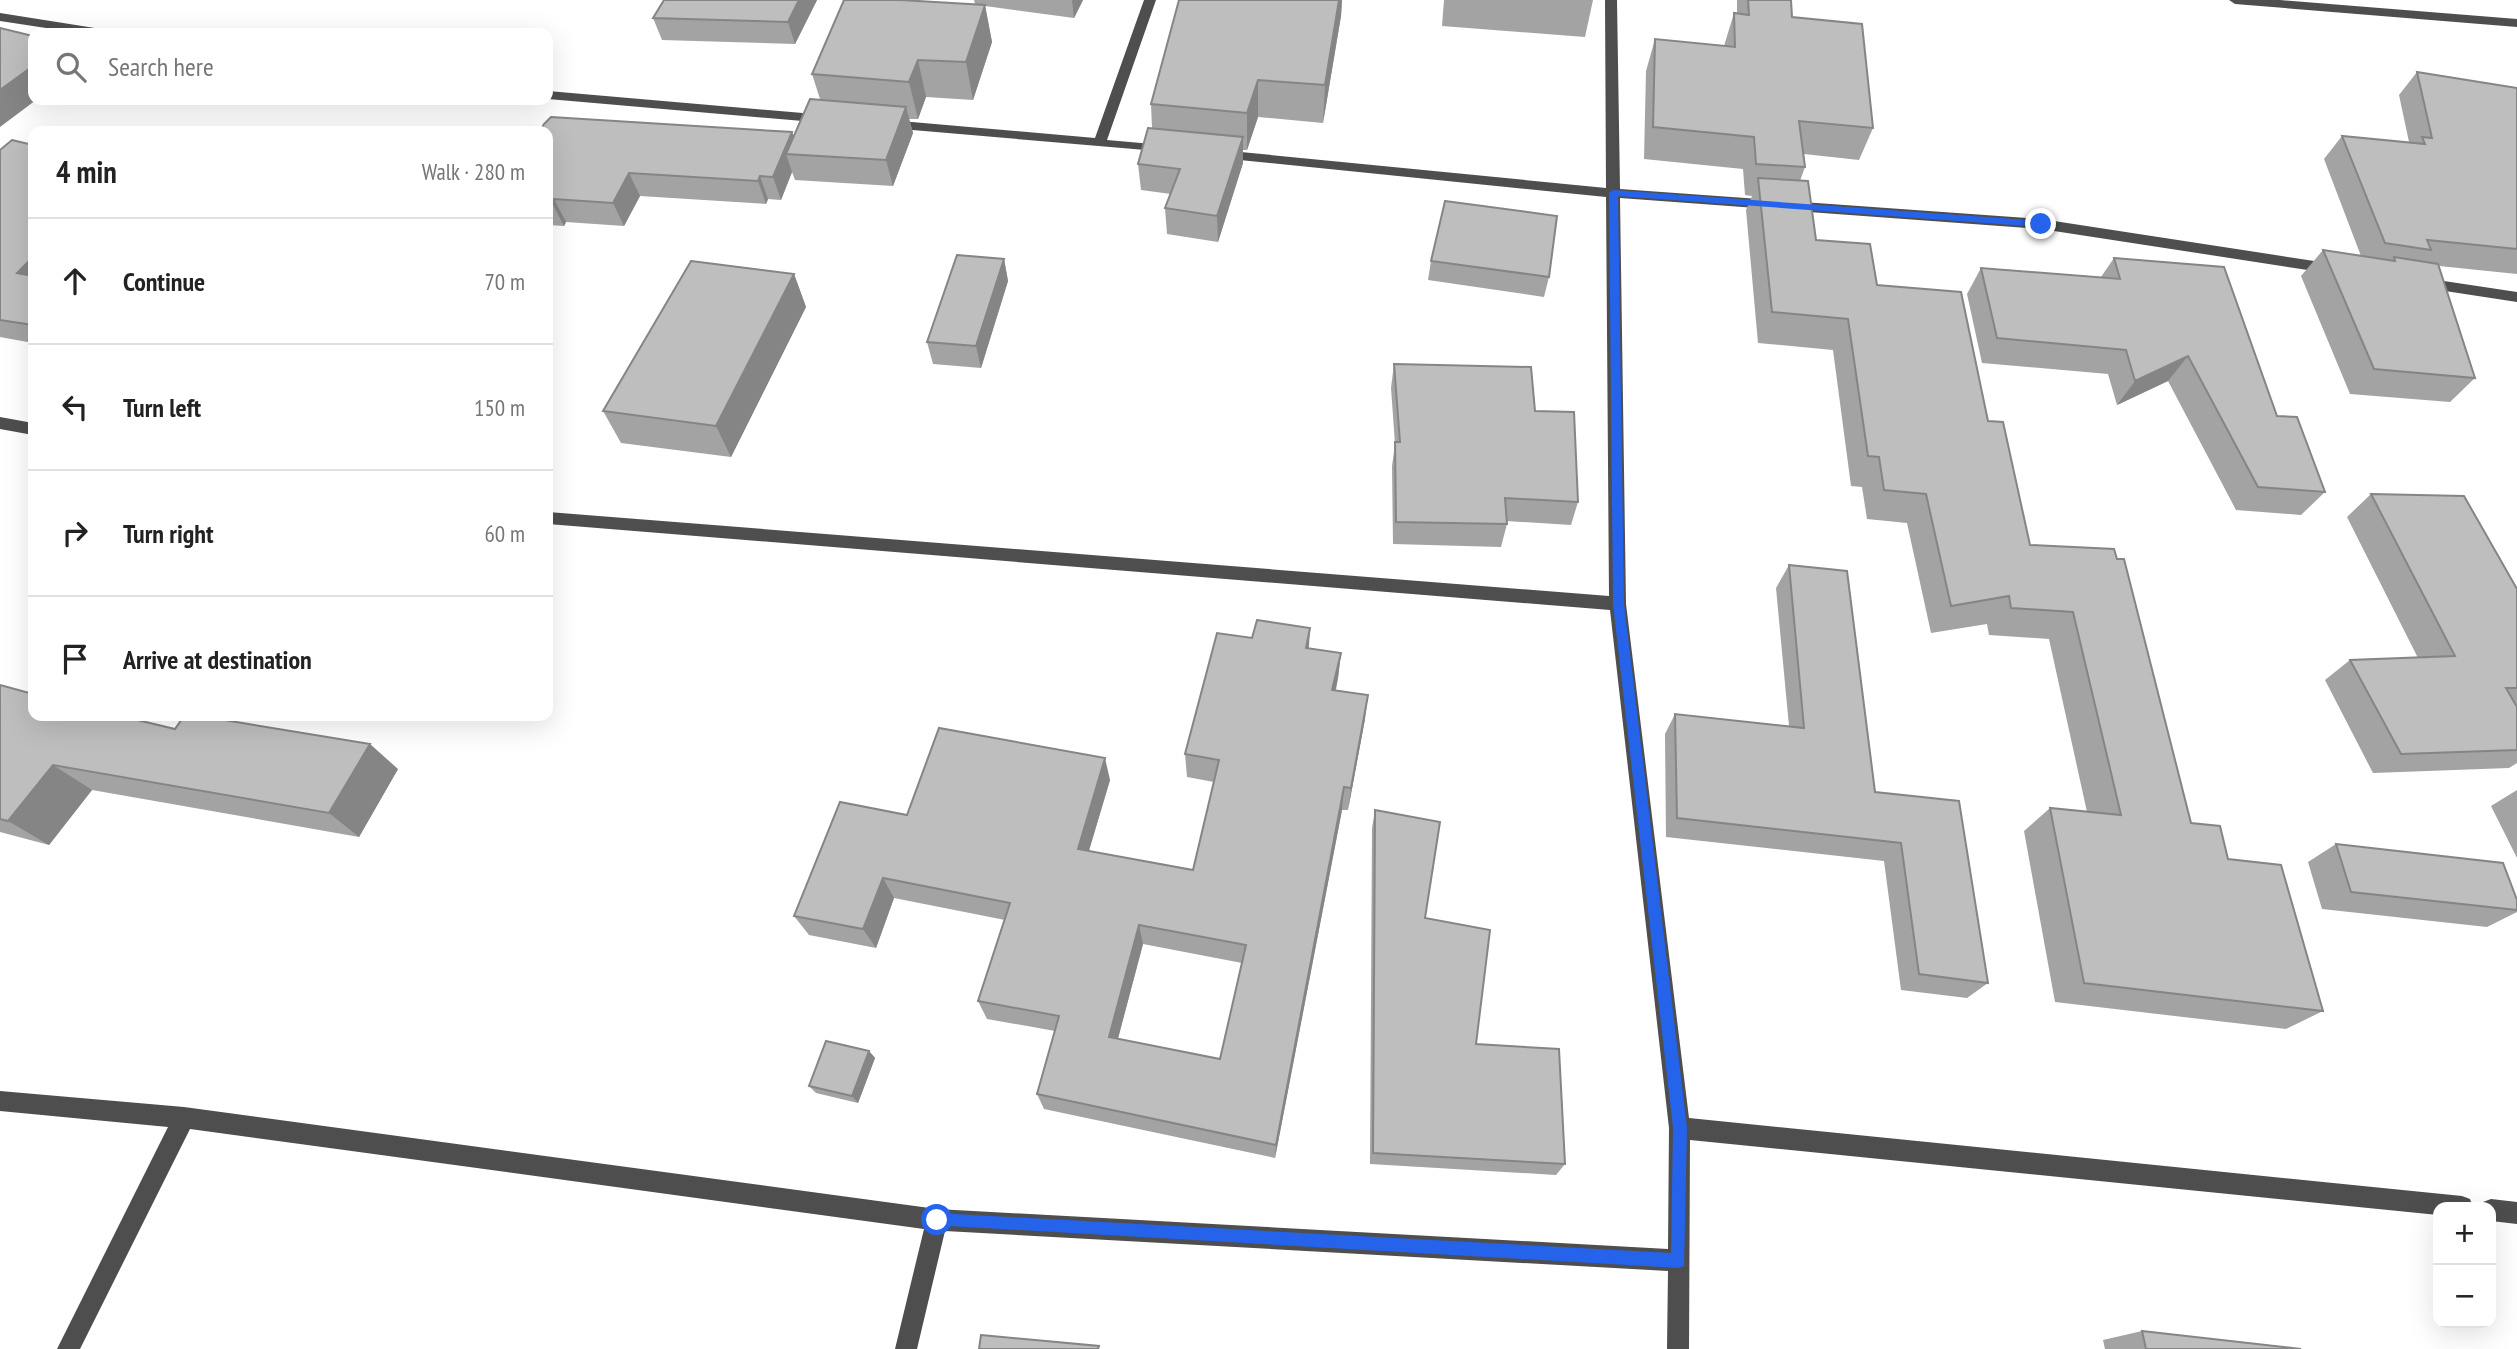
<!DOCTYPE html>
<html lang="en">
<head>
<meta charset="utf-8">
<style>
  :root { --surface:#fff; --page:#f2f2f2; --text:#222; --muted:#767676; --line:#e0e0e0 }
  body { margin:0; font-family:"PT Sans Narrow",sans-serif; background:var(--page); color:var(--text) }
  .controls { position:absolute; right:21px; bottom:21px; display:grid; overflow:hidden; border-radius:14px; box-shadow:0 7px 28px #0002 }
  .controls button { width:63px; height:63px; display:grid; place-items:center; padding:0; border:0; border-bottom:2px solid var(--line); background:var(--surface); color:var(--text); font:35px sans-serif }
  .stop { position:absolute; width:21px; height:21px; margin:-16px; border:5px solid #2563eb; border-radius:50%; background:#fff }
  .stop.end { background:#2563eb; border-color:#fff; box-shadow:0 2px 7px #0008 }
  .list { margin:0; padding:0; list-style:none }
  h2 { display:flex; justify-content:space-between; align-items:center; height:91px; margin:0; padding:0 28px; font-size:30px }
  h2 small { font-size:23px; font-weight:400; color:var(--muted) }
  .list li { display:grid; grid-template-columns:46px 1fr auto; gap:21px; align-items:center; box-sizing:border-box; height:126px; padding:0 28px; border-top:2px solid var(--line) }
  .list b { display:block; font-size:26px; white-space:nowrap }
  .list em { font-size:23px; font-style:normal; color:var(--muted) }
  .icon { flex:none; width:38px; height:38px; fill:none; stroke:currentColor; stroke-width:2; stroke-linecap:round; stroke-linejoin:round }
  .map { position:relative; flex:none; width:2517px; height:1349px; overflow:hidden }
  .search { position:absolute; background:var(--surface); box-shadow:0 7px 28px #0002; left:28px; top:28px; width:525px; height:77px; display:flex; align-items:center; gap:18px; box-sizing:border-box; padding:0 24px; border-radius:14px; color:var(--muted); font-size:26px }
  .panel { position:absolute; background:var(--surface); box-shadow:0 7px 28px #0002; left:28px; top:126px; width:525px; height:595px; border-radius:14px }
  .map>svg:first-child { display:block }
  .lines { fill:none; stroke-linecap:round; stroke-linejoin:round }
  .minor { fill:#4e4e4e; fill-rule:evenodd }
  .wall { fill:#a3a3a3; fill-rule:evenodd }
  .shaded-wall { fill:#858585 }
  .building { fill:#bebebe; stroke:#858585; stroke-width:2; fill-rule:evenodd }
  .route { fill:#2563eb }
</style>
</head>
<body>
<div class="map">
<svg width="2517" height="1349" viewBox="0 0 2517 1349">
  <rect width="100%" height="100%" fill="#fff"/>
  <g class="lines">
    <path class="minor" d="M 1144,0 L 1156,0 L 1107,140 L 1164,145 L 1171,149 L 1169,152 L 889,128 L 882,124 L 889,120 L 1095,138 Z
      M 1605,0 L 1617,0 L 1620,189 L 2041,219 L 2334,264 L 2341,269 L 2334,274 L 2041,229 L 1620,198 L 1626,604 L 1689,1118 L 2462,1196 L 2470,1199 L 2473,1207 L 2438,1207 L 2438,1215 L 1690,1140 L 1689,1349 L 1667,1349 L 1668,1271 L 945,1231 L 917,1349 L 895,1349 L 924,1229 L 190,1129 L 80,1349 L 57,1349 L 168,1127 L 0,1111 L 0,1091 L 184,1107 L 937,1209 L 1668,1249 L 1669,1128 L 1610,610 L 548,524 L 548,512 L 1609,596 L 1606,197 L 1220,158 L 1213,154 L 1220,150 L 1606,188 Z
      M 2229,0 L 2280,0 L 2517,19 L 2517,27 L 2235,4 Z
      M 0,13 L 101,29 L 107,33 L 79,33 L 0,21 Z
      M 548,91 L 826,115 L 833,119 L 826,123 L 548,99 Z
      M 2424,278 L 2517,292 L 2517,302 L 2419,287 L 2417,283 L 2419,279 Z
      M 0,417 L 33,423 L 33,435 L 0,429 Z
      M 2491,1199 L 2517,1202 L 2517,1224 L 2491,1221 L 2491,1207 L 2481,1207 L 2483,1202 Z"/>
  </g>
  <path class="wall" d="M 817,0 L 795,44 L 662,40 L 653,18 Z
    M 974,0 L 1083,0 L 1074,18 L 985,6 L 992,42 L 973,100 L 926,97 L 918,119 L 909,119 L 913,133 L 893,186 L 795,180 L 792,172 L 781,200 L 768,199 L 766,204 L 640,196 L 624,226 L 566,222 L 564,226 L 548,225 L 548,131 L 792,132 L 794,136 L 820,99 L 812,74 L 975,4 Z
    M 1179,0 L 1342,0 L 1341,16 L 1323,123 L 1258,117 L 1247,150 L 1243,150 L 1243,163 L 1218,242 L 1167,234 L 1165,208 L 1171,194 L 1141,190 L 1138,164 L 1152,128 L 1151,104 Z
    M 1444,0 L 1593,0 L 1585,37 L 1442,26 Z
    M 1737,0 L 1791,0 L 1792,17 L 1873,128 L 1859,160 L 1804,154 L 1805,167 L 1800,181 L 1816,240 L 1877,285 L 1988,421 L 2030,545 L 2114,549 L 2191,823 L 2228,859 L 2323,1011 L 2286,1029 L 2055,1002 L 2024,831 L 2050,808 L 2087,812 L 2049,639 L 1989,635 L 1987,624 L 1931,633 L 1907,523 L 1867,519 L 1862,487 L 1851,486 L 1833,350 L 1758,343 L 1746,210 L 1752,196 L 1745,195 L 1743,169 L 1644,159 L 1646,71 L 1655,39 L 1724,46 L 1734,13 L 1737,13 Z
    M 2417,72 L 2517,88 L 2517,274 L 2439,266 L 2475,378 L 2450,402 L 2350,394 L 2301,276 L 2323,250 L 2361,256 L 2324,159 L 2342,136 L 2409,142 L 2399,95 Z
    M 33,145 L 33,343 L 0,337 L 0,150 Z
    M 2114,258 L 2277,416 L 2325,492 L 2301,515 L 2236,510 L 2168,381 L 2117,405 L 2108,374 L 1982,363 L 1967,294 L 1981,268 L 2101,277 Z
    M 1004,259 L 1008,281 L 981,368 L 933,364 L 927,342 Z
    M 1431,261 L 1549,277 L 1544,297 L 1428,280 Z
    M 794,274 L 806,307 L 731,457 L 621,443 L 603,411 Z
    M 1394,364 L 1535,411 L 1578,502 L 1571,525 L 1506,521 L 1507,524 L 1501,547 L 1393,544 L 1392,466 L 1395,444 L 1391,388 Z
    M 2371,494 L 2517,589 L 2517,763 L 2509,768 L 2373,773 L 2325,680 L 2350,660 L 2418,658 L 2347,517 Z
    M 1789,565 L 1875,792 L 1988,983 L 1967,998 L 1901,990 L 1884,861 L 1666,837 L 1665,734 L 1675,714 L 1789,726 L 1776,588 Z
    M 1310,628 L 1309,648 L 1341,653 L 1338,678 L 1336,690 L 1365,719 L 1348,810 L 1342,810 L 1275,1158 L 1044,1109 L 1037,1094 L 1055,1031 L 987,1019 L 978,1001 L 1005,920 L 894,898 L 876,948 L 809,935 L 794,916 L 907,815 L 1110,780 L 1089,851 L 1193,870 L 1214,782 L 1187,777 L 1185,754 L 1252,638 ZM 1143,944 L 1242,963 L 1220,1059 L 1118,1039 Z
    M 0,685 L 175,729 L 398,769 L 359,837 L 92,790 L 49,845 L 0,832 Z
    M 2517,790 L 2517,858 L 2491,806 Z
    M 1375,810 L 1425,918 L 1476,1044 L 1565,1164 L 1556,1175 L 1370,1164 L 1372,828 Z
    M 2336,844 L 2517,900 L 2517,912 L 2487,927 L 2322,909 L 2308,862 Z
    M 869,1051 L 875,1058 L 858,1103 L 816,1093 L 809,1086 Z
    M 2142,1331 L 2301,1349 L 2105,1349 L 2103,1340 Z"/>
  <path class="shaded-wall" d="M 799,0 L 817,0 L 795,44 L 788,22 Z
    M 1072,0 L 1083,0 L 1074,18 Z
    M 1339,0 L 1342,0 L 1341,16 L 1323,123 L 1325,85 Z
    M 985,5 L 992,42 L 973,100 L 966,62 Z
    M 918,60 L 926,97 L 918,119 L 909,82 Z
    M 33,66 L 33,100 L 36,100 L 0,127 L 0,90 Z
    M 1258,80 L 1258,117 L 1247,150 L 1247,113 Z
    M 906,107 L 913,133 L 893,186 L 886,160 Z
    M 792,132 L 800,154 L 786,154 L 792,172 L 781,200 L 773,177 Z
    M 1243,137 L 1243,163 L 1218,242 L 1217,216 Z
    M 629,173 L 640,196 L 624,226 L 613,203 Z
    M 760,176 L 768,199 L 766,204 L 758,181 Z
    M 554,199 L 566,222 L 564,226 L 552,203 Z
    M 33,257 L 33,290 L 17,273 Z
    M 1004,259 L 1008,281 L 981,368 L 976,346 Z
    M 794,274 L 806,307 L 731,457 L 716,426 Z
    M 2188,356 L 2168,381 L 2117,405 L 2135,381 Z
    M 1310,628 L 1308,653 L 1306,648 Z
    M 1341,653 L 1338,678 L 1330,714 L 1332,690 Z
    M 1368,695 L 1365,719 L 1348,810 L 1351,788 Z
    M 370,744 L 398,769 L 359,837 L 329,813 Z
    M 1105,758 L 1110,780 L 1083,870 L 1078,849 Z
    M 53,765 L 92,790 L 49,845 L 8,821 Z
    M 1344,787 L 1342,810 L 1275,1158 L 1276,1145 Z
    M 883,878 L 894,898 L 876,948 L 863,929 Z
    M 1139,925 L 1143,944 L 1114,1053 L 1109,1037 Z
    M 869,1051 L 875,1058 L 858,1103 L 852,1096 Z"/>
  <path class="building" d="M 664,0 L 799,0 L 788,22 L 653,18 Z
    M 844,0 L 901,0 L 985,5 L 966,62 L 918,60 L 909,82 L 812,74 Z
    M 1179,0 L 1339,0 L 1325,85 L 1258,80 L 1247,113 L 1151,104 Z
    M 1748,0 L 1791,0 L 1792,17 L 1862,24 L 1873,128 L 1799,121 L 1805,167 L 1756,164 L 1754,137 L 1653,127 L 1655,39 L 1735,47 L 1734,13 L 1749,15 Z
    M 0,28 L 33,36 L 33,66 L 0,90 Z
    M 2417,72 L 2517,88 L 2517,249 L 2427,240 L 2431,250 L 2385,243 L 2342,136 L 2425,144 L 2422,137 L 2432,138 Z
    M 810,99 L 906,107 L 886,160 L 786,154 Z
    M 551,117 L 792,132 L 773,177 L 760,176 L 758,181 L 629,173 L 613,203 L 554,199 L 552,203 L 548,203 L 548,131 L 540,131 L 544,124 Z
    M 1148,128 L 1243,137 L 1217,216 L 1165,208 L 1180,169 L 1138,164 Z
    M 12,140 L 33,145 L 33,257 L 17,273 L 33,276 L 33,325 L 0,320 L 0,150 Z
    M 1758,178 L 1808,181 L 1816,240 L 1870,244 L 1877,285 L 1961,292 L 1988,421 L 2003,422 L 2030,545 L 2114,549 L 2117,559 L 2124,559 L 2191,823 L 2220,826 L 2228,859 L 2281,865 L 2323,1011 L 2084,983 L 2050,808 L 2121,815 L 2073,612 L 2011,608 L 2009,596 L 1951,606 L 1926,494 L 1884,490 L 1879,457 L 1868,456 L 1848,319 L 1772,312 Z
    M 1445,201 L 1557,216 L 1549,277 L 1431,261 Z
    M 2323,250 L 2395,261 L 2394,257 L 2438,264 L 2475,378 L 2374,369 Z
    M 957,255 L 1004,259 L 976,346 L 927,342 Z
    M 2114,258 L 2224,267 L 2277,416 L 2297,417 L 2325,492 L 2258,487 L 2188,356 L 2135,381 L 2126,350 L 1997,338 L 1981,268 L 2120,279 Z
    M 691,261 L 794,274 L 716,426 L 603,411 Z
    M 1394,364 L 1531,367 L 1535,411 L 1574,412 L 1578,502 L 1505,498 L 1507,524 L 1396,522 L 1395,442 L 1400,442 Z
    M 2371,494 L 2464,496 L 2517,589 L 2517,688 L 2506,688 L 2517,707 L 2517,750 L 2401,754 L 2350,660 L 2455,656 Z
    M 1789,565 L 1847,571 L 1875,792 L 1959,801 L 1988,983 L 1919,974 L 1901,843 L 1677,818 L 1675,714 L 1804,728 Z
    M 1257,620 L 1310,628 L 1306,648 L 1341,653 L 1332,690 L 1368,695 L 1351,788 L 1344,787 L 1276,1145 L 1037,1094 L 1059,1016 L 978,1001 L 1010,903 L 883,878 L 863,929 L 794,916 L 840,802 L 907,815 L 939,728 L 1105,758 L 1078,849 L 1193,870 L 1219,760 L 1185,754 L 1217,633 L 1252,638 ZM 1139,925 L 1246,945 L 1220,1059 L 1109,1037 Z
    M 0,685 L 33,694 L 33,716 L 121,716 L 175,729 L 184,716 L 200,716 L 370,744 L 329,813 L 53,765 L 8,821 L 0,819 Z
    M 1375,810 L 1440,822 L 1425,918 L 1490,930 L 1476,1044 L 1559,1049 L 1565,1164 L 1373,1153 Z
    M 2336,844 L 2503,863 L 2517,900 L 2517,910 L 2351,892 Z
    M 826,1041 L 869,1051 L 852,1096 L 809,1086 Z
    M 2142,1331 L 2301,1349 L 2146,1349 Z
    M 981,1335 L 1099,1346 L 1098,1349 L 979,1349 Z"/>
  <path class="route" d="M 1613,190 L 2041,221 L 2046,224 L 2041,227 L 1618,196 L 1624,604 L 1687,1128 L 1684,1266 L 1679,1268 L 932,1225 L 930,1220 L 937,1213 L 1671,1253 L 1673,1128 L 1613,604 L 1609,193 Z"/>
</svg>
<div class="controls">
<button>+</button>
<button>−</button>
</div>
<div class="stop" style="left:937px;top:1220px"></div>
<div class="stop end" style="left:2041px;top:224px"></div>
<div class="search"><svg class="icon" aria-label="search" viewBox="0 0 24 24"><circle cx="10" cy="10" r="6"/><path d="M15 15l6 6"/></svg>Search here</div>
<section class="panel">
<h2>4 min<small>Walk · 280 m</small></h2>
<ul class="list">
<li><svg class="icon" aria-label="ahead" viewBox="0 0 24 24"><path d="M12 20V5M6 11l6-6 6 6"/></svg><div><b>Continue</b></div><em>70 m</em></li>
<li><svg class="icon" aria-label="left" viewBox="0 0 24 24"><path d="M17 20v-9H6M10 6l-5 5 5 5"/></svg><div><b>Turn left</b></div><em>150 m</em></li>
<li><svg class="icon" aria-label="right" viewBox="0 0 24 24"><path d="M7 20v-9h11M14 6l5 5-5 5"/></svg><div><b>Turn right</b></div><em>60 m</em></li>
<li><svg class="icon" aria-label="arrive" viewBox="0 0 24 24"><path d="M6 21V4h12l-3 4 3 4H6"/></svg><div><b>Arrive at destination</b></div></li>
</ul>
</section>
</div>
</body>
</html>
